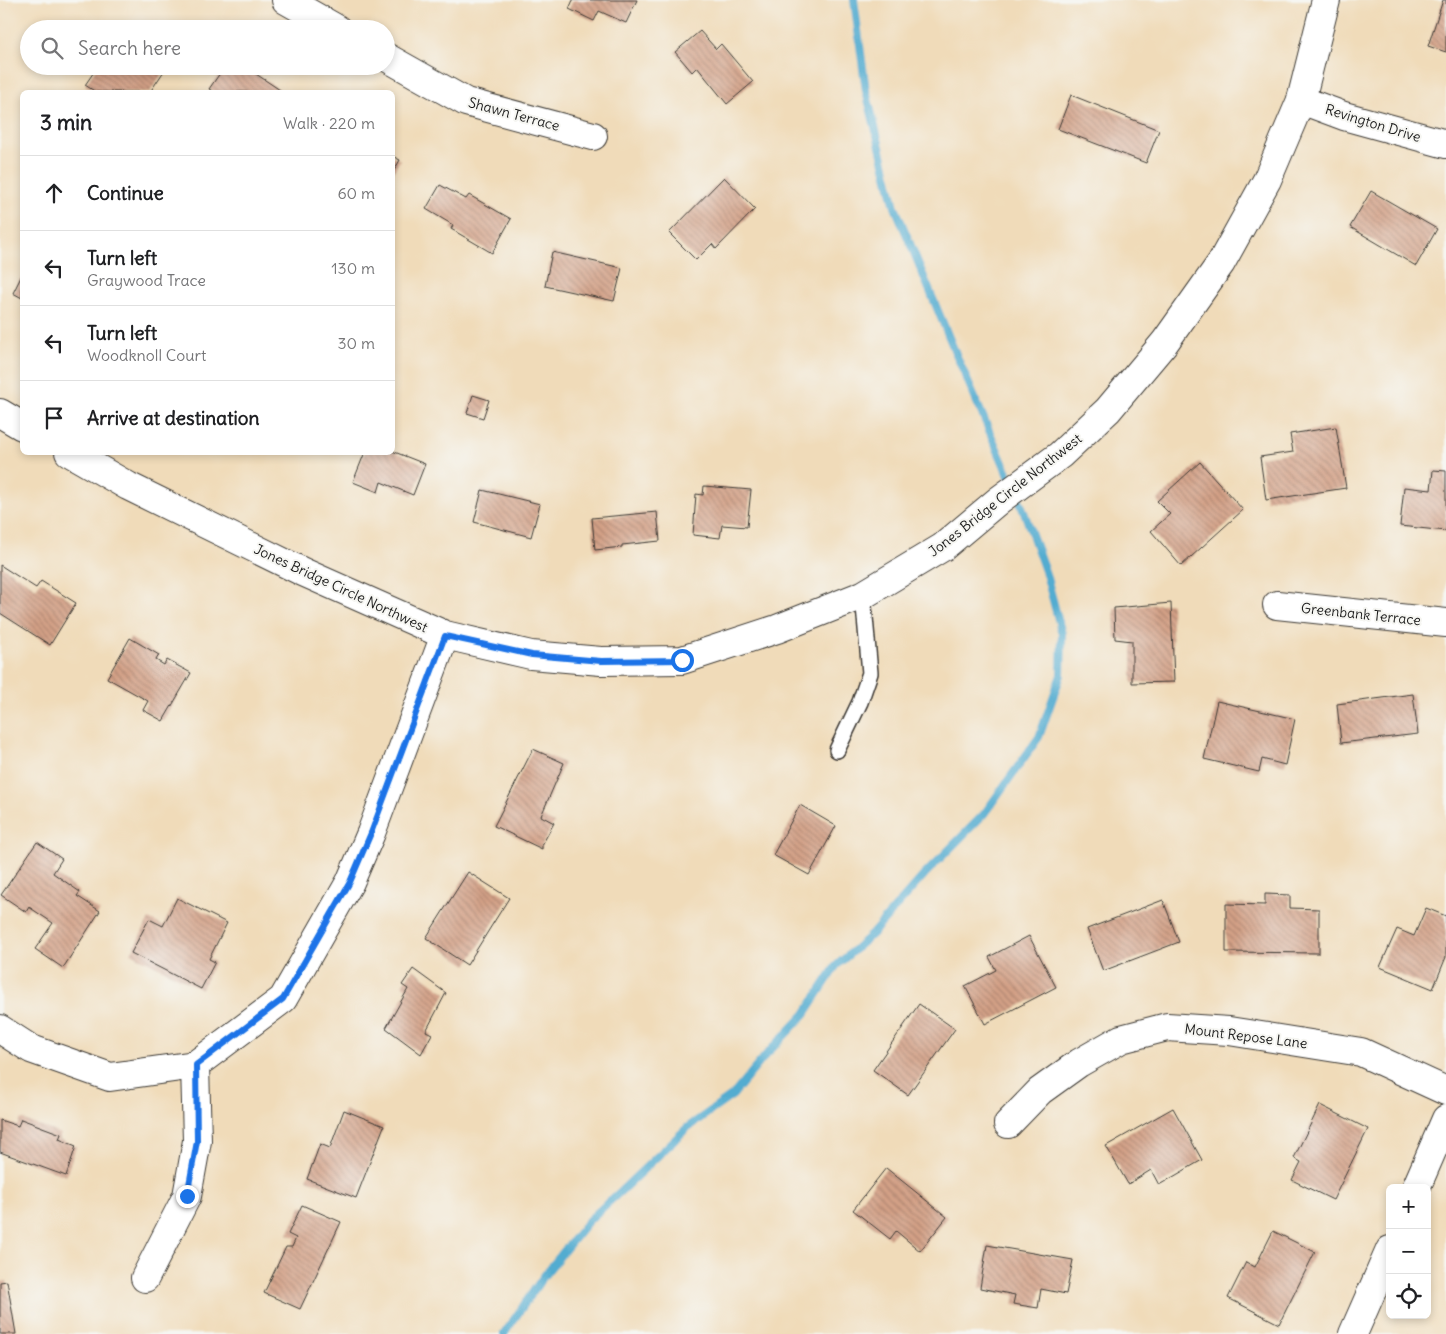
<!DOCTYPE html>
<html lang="en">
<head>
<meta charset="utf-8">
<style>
  :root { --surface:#fff; --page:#f2f2f2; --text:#202124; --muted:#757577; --line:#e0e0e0 }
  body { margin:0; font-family:Delius,sans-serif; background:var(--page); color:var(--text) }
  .controls { position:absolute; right:15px; bottom:15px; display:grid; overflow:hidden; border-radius:8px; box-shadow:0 2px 8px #0003 }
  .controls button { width:45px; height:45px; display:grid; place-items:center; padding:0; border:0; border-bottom:1px solid var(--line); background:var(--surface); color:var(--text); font:25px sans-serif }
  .stop { position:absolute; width:15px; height:15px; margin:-11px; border:4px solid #1a73e8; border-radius:50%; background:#fff }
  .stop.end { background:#1a73e8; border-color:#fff; box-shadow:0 1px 5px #0008 }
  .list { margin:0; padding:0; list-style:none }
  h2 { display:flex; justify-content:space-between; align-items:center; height:65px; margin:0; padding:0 20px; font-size:21px }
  h2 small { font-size:16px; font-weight:400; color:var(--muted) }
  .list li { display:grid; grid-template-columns:32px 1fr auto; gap:15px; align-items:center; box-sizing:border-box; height:75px; padding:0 20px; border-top:1px solid var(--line) }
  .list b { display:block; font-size:19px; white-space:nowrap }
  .list p { margin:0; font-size:16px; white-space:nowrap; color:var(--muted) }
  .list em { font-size:16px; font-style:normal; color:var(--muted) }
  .icon { flex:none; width:28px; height:28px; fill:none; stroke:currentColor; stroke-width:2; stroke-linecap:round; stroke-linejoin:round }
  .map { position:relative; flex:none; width:1446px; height:1334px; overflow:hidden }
  .search { position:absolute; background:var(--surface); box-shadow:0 2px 8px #0003; left:20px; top:20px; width:375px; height:55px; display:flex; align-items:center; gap:12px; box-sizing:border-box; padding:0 18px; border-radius:28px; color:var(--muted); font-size:19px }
  .panel { position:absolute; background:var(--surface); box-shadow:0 2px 8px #0003; left:20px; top:90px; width:375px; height:365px; border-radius:8px }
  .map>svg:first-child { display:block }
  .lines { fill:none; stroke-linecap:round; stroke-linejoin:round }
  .stream { stroke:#53acd0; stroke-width:8 }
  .building { fill:url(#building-back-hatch) }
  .service-casing { stroke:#3c3934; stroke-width:18 }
  .minor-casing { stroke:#3c3934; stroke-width:30 }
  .tertiary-casing { stroke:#3c3934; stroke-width:30 }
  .service { stroke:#fff; stroke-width:15 }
  .minor { stroke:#fff; stroke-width:28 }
  .tertiary { stroke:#fff; stroke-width:28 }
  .route { stroke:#1a73e8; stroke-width:6 }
  .labels { text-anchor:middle; stroke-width:4; stroke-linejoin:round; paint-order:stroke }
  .street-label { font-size:14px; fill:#1c1c1c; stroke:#f6f6f2 }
</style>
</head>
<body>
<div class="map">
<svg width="1446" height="1334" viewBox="0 0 1446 1334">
  <defs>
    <pattern id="building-back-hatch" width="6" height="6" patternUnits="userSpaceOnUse" patternTransform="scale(1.25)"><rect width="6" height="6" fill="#d3a086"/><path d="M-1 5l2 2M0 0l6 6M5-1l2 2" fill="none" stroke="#aa826d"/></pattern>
  </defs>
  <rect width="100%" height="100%" fill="#f6f6f2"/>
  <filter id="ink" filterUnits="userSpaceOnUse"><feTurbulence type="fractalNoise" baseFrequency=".02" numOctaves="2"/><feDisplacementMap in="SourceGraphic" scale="10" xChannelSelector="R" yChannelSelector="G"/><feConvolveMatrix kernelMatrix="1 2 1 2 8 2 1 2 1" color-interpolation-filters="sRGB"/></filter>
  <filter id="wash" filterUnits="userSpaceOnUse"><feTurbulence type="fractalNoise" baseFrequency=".0096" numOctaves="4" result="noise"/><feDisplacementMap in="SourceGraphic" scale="20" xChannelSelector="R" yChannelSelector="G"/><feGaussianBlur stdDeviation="1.12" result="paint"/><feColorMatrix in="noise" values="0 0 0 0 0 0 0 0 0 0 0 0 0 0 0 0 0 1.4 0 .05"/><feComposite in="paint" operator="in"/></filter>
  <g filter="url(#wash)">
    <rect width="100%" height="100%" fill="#f0dbb9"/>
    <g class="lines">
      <path class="stream" d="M 504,1334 L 543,1277 L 589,1220 L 621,1191 L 688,1127 L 733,1095 L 765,1056 L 805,1014 L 836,966 L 872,934 L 925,874 L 984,814 L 1039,737 L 1061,675 L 1062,634 L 1046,574 L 1023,509 L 953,347 L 895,207 L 866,91 L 854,0"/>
    </g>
    <g id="blocks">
      <path class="building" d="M 573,0 L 637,0 L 626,23 L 599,11 L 594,21 L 569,9 Z
        M 1443,0 L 1446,0 L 1446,52 L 1428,46 Z
        M 700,31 L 716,49 L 721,44 L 753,82 L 727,104 L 697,67 L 692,72 L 675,52 Z
        M 98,66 L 157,66 L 164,71 L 150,92 L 96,92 L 85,85 Z
        M 225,66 L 244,66 L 283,92 L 214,92 L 209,89 Z
        M 1071,95 L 1159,130 L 1146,163 L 1058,129 Z
        M 392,156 L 400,160 L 392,174 Z
        M 724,177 L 755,209 L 716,249 L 712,244 L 696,260 L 669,233 Z
        M 440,185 L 466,199 L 469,195 L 511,219 L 492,253 L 451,229 L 453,225 L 426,209 Z
        M 1371,191 L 1437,229 L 1416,266 L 1350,227 Z
        M 552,252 L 622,268 L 614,301 L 545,286 Z
        M 22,275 L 22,298 L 13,293 Z
        M 473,395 L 489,400 L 483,418 L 467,413 Z
        M 1336,427 L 1346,488 L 1266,500 L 1260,457 L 1293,452 L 1290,434 Z
        M 392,451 L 425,464 L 413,495 L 381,482 L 378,492 L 353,482 L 365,452 L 392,452 Z
        M 1200,462 L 1243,510 L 1181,566 L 1151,531 L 1170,514 L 1157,501 Z
        M 1433,470 L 1446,471 L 1446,531 L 1400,526 L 1404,487 L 1431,490 Z
        M 704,486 L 751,490 L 747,527 L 722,525 L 720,538 L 693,535 L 696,494 L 703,495 Z
        M 482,490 L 540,504 L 531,537 L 474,522 Z
        M 657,512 L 660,541 L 622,545 L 622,547 L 595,550 L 592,518 Z
        M 0,565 L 36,588 L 41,581 L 76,603 L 50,645 L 0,613 Z
        M 1171,603 L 1174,682 L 1132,683 L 1132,641 L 1115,639 L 1114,608 Z
        M 130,638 L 159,655 L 156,660 L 164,665 L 167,660 L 191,673 L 163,721 L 143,710 L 148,701 L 107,678 Z
        M 1413,694 L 1418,734 L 1341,743 L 1337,704 Z
        M 1217,701 L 1295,719 L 1285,765 L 1262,759 L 1259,772 L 1204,759 Z
        M 533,749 L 564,763 L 541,816 L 554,823 L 542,845 L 542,849 L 494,826 Z
        M 800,805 L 836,826 L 809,875 L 773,855 Z
        M 37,842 L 62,859 L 53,873 L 80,892 L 77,896 L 100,911 L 63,968 L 35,949 L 53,923 L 29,907 L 26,912 L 1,895 Z
        M 468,872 L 509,898 L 467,965 L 426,938 Z
        M 1265,894 L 1290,895 L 1290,908 L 1319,909 L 1319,953 L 1226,952 L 1226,904 L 1265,905 Z
        M 177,898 L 227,923 L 209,959 L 215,962 L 201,989 L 131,953 L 149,919 L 163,926 Z
        M 1163,900 L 1179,942 L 1103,971 L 1087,929 Z
        M 1426,908 L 1446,916 L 1446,957 L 1433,989 L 1380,967 L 1397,929 L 1414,936 Z
        M 1029,936 L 1056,987 L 985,1024 L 965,986 L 996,970 L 989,957 Z
        M 413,969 L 446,993 L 426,1031 L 432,1034 L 421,1054 L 386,1028 L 408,989 L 402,985 Z
        M 919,1004 L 955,1029 L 908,1095 L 873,1070 Z
        M 1320,1105 L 1368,1129 L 1333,1200 L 1292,1180 L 1301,1162 L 1294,1158 Z
        M 1173,1108 L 1202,1160 L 1159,1185 L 1151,1170 L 1128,1184 L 1106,1146 Z
        M 344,1110 L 384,1126 L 356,1198 L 307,1179 L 320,1144 L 330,1148 Z
        M 21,1119 L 61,1134 L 59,1139 L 76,1146 L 66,1176 L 0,1152 L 0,1120 L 18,1126 Z
        M 886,1168 L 947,1217 L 920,1251 L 896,1231 L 890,1239 L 853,1210 Z
        M 302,1205 L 341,1222 L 300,1309 L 264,1293 L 286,1247 L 292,1247 L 296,1238 L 288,1234 Z
        M 1273,1231 L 1315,1252 L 1279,1324 L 1228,1298 L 1246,1262 L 1255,1267 Z
        M 987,1245 L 1073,1260 L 1066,1294 L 1041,1289 L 1038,1308 L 1013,1304 L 1015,1295 L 980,1288 Z
        M 7,1281 L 16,1334 L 0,1334 L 0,1282 Z"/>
    </g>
  </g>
  <g filter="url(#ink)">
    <use href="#blocks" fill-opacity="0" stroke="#3c3934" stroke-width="1"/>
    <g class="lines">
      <g class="service-casing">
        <path id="service" d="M 837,750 L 860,702 L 870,673 L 863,595"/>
      </g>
      <g class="minor-casing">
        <path id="minor" d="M 286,0 L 337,29
          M 386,57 L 466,102 L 593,136
          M 1301,100 L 1344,116 L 1446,144
          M 1277,605 L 1446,623
          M 0,1029 L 31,1049 L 110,1077 L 195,1065 L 283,999 L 350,882 L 371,833 L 445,635
          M 1008,1124 L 1040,1091 L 1079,1063 L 1121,1039 L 1167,1027 L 1229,1031 L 1361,1052 L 1446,1091
          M 1416,1188 L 1446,1119
          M 145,1278 L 187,1196 L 197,1141 L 195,1065
          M 1353,1334 L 1390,1250"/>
      </g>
      <g class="tertiary-casing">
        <path id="tertiary" d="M 0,413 L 22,426
          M 69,452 L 128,486 L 303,572 L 445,635 L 531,655 L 601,661 L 682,660 L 777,629 L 863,595 L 943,547 L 999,500 L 1060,455 L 1108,410 L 1165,342 L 1221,263 L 1267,180 L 1301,100 L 1326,0"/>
      </g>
      <use href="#service" class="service"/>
      <use href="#minor" class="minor"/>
      <use href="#tertiary" class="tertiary"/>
    </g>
  </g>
  <g class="lines" filter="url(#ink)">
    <path class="route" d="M 187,1196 L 197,1141 L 196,1065 L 283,999 L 350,882 L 371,833 L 445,636 L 532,655 L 601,661 L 682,660"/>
  </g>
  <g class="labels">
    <g class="street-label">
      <text transform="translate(514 114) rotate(15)" y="5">Shawn Terrace</text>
      <text transform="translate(1373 123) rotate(17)" y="5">Revington Drive</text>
      <text transform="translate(1005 495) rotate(-38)" y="5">Jones Bridge Circle Northwest</text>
      <text transform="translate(341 588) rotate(25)" y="5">Jones Bridge Circle Northwest</text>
      <text transform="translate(1361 614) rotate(6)" y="5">Greenbank Terrace</text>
      <text transform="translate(1246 1036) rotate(7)" y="5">Mount Repose Lane</text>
    </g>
  </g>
</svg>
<div class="controls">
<button>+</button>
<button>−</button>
<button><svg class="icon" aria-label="locate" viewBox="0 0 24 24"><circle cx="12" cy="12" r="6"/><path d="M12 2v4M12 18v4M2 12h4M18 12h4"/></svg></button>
</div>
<div class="stop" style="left:682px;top:660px"></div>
<div class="stop end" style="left:187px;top:1196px"></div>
<div class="search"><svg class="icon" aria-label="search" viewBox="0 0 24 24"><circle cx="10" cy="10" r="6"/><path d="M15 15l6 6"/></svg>Search here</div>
<section class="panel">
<h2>3 min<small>Walk · 220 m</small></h2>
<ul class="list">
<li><svg class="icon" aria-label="ahead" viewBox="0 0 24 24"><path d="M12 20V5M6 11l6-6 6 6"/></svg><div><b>Continue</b></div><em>60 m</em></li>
<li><svg class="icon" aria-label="left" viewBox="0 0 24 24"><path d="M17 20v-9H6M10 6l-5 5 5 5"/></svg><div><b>Turn left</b><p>Graywood Trace</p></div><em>130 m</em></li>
<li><svg class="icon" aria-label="left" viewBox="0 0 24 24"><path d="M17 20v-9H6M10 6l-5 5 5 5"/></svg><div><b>Turn left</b><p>Woodknoll Court</p></div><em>30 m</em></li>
<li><svg class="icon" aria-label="arrive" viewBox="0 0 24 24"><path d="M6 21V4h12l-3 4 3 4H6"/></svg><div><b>Arrive at destination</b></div></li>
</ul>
</section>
</div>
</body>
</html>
